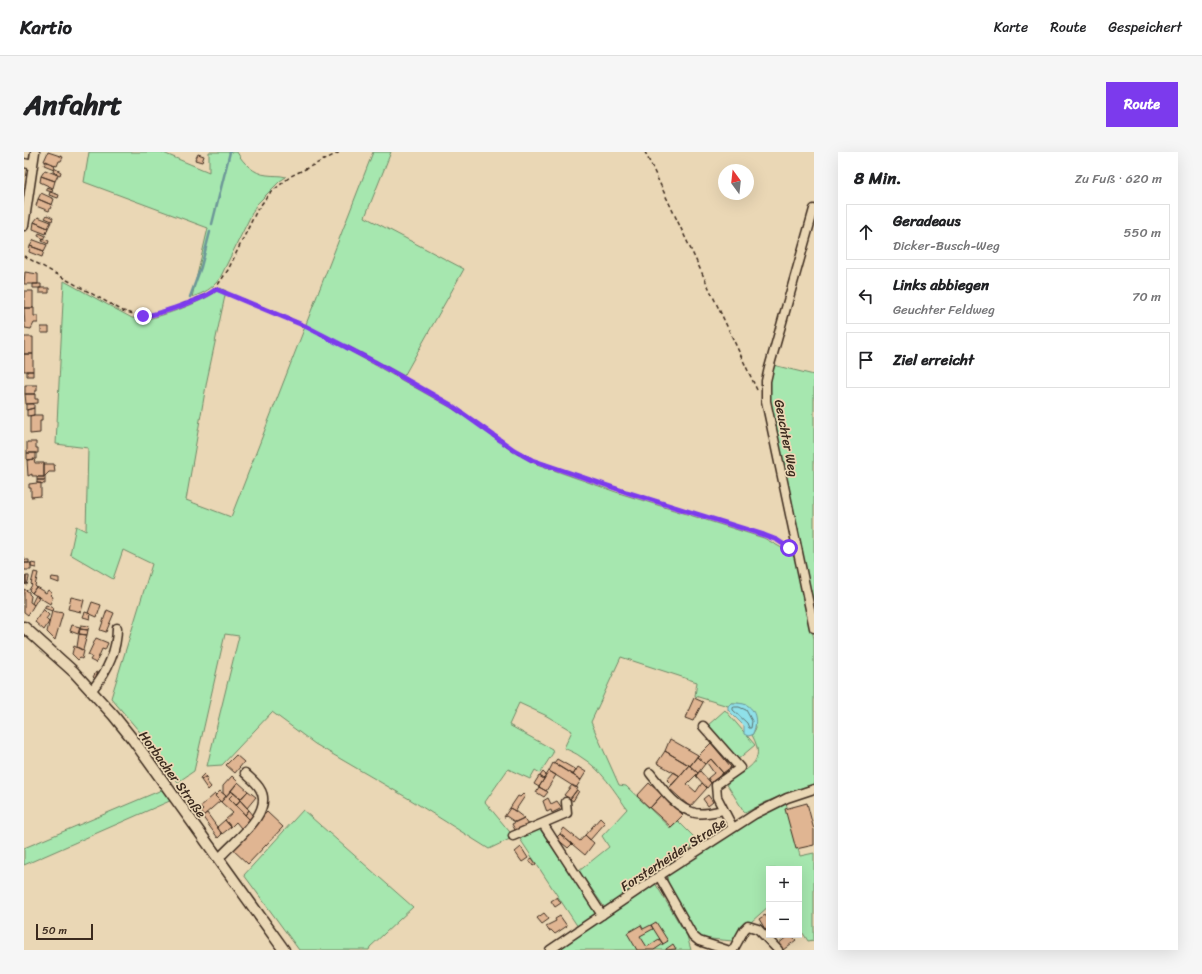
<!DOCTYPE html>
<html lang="de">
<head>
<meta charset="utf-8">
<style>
  :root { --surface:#fff; --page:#f6f6f6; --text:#202124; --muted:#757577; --line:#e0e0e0; --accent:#7c3aed }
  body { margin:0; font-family:Sriracha,sans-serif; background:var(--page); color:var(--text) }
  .controls { position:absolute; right:12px; bottom:12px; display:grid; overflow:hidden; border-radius:0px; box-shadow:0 4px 16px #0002 }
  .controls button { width:36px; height:36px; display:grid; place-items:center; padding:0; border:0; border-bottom:1px solid var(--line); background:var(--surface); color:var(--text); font:20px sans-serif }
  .compass { position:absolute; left:694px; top:12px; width:36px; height:36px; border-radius:50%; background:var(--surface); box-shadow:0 4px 16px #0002; rotate:345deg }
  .scale { position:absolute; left:12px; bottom:10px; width:57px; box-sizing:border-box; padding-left:4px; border:2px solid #3b2a1e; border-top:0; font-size:11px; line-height:14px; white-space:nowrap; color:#3b2a1e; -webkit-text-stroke:3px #ead7b5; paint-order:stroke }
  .stop { position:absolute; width:12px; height:12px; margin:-9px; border:3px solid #7c3aed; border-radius:50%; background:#fff }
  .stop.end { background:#7c3aed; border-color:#fff; box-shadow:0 1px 4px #0008 }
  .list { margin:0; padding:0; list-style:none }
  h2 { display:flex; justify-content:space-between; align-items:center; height:52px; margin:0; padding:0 16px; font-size:17px }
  h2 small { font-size:13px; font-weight:400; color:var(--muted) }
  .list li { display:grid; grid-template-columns:26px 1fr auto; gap:12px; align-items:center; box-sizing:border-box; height:56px; margin:0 8px 8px; padding:0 8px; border:1px solid var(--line); border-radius:0px }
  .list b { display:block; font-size:15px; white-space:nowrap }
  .list p { margin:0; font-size:13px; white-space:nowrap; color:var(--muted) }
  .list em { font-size:13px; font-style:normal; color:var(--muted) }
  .icon { flex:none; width:22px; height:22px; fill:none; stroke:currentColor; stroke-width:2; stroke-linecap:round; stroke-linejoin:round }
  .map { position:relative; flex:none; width:790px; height:798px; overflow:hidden; border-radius:0px }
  header { display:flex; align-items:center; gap:24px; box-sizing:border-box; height:56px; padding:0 20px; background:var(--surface); border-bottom:1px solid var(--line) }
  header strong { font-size:19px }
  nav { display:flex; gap:22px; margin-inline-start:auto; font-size:14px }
  .intro { display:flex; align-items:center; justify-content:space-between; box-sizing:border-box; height:96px; padding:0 24px }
  h1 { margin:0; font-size:28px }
  .button { padding:10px 18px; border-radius:0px; background:var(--accent); color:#fff; font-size:14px; font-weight:700 }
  main { display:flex; gap:24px; padding:0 24px }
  aside { flex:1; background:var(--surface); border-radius:0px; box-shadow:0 4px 16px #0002 }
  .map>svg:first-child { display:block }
  .green { fill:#a6e7af; stroke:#708866 }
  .water { fill:#8fe0e9; stroke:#6d9798 }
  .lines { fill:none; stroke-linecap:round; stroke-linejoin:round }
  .shore { stroke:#5d736f; stroke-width:1 }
  .stream { stroke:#6d9798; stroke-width:2.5 }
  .building { fill:#e0b592; stroke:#3b2a1e }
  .minor-casing { stroke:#3b2a1e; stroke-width:11 }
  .major-casing { stroke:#3b2a1e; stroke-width:13 }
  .path { stroke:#3b2a1e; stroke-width:1.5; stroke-dasharray:4 3; stroke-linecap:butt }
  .minor { stroke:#ead7b5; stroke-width:8 }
  .major { stroke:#ead7b5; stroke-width:10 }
  .route { stroke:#7c3aed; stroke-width:5 }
  .labels { text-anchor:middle; stroke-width:3.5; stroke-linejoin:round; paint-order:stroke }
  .street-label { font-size:13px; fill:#3b2a1e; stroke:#ead7b5 }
</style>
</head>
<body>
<header>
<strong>Kartio</strong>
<nav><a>Karte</a><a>Route</a><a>Gespeichert</a></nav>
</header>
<div class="intro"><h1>Anfahrt</h1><a class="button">Route</a></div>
<main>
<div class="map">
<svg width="790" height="798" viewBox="0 0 790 798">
  <rect width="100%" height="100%" fill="#ead7b5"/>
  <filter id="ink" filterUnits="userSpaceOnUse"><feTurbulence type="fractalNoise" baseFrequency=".025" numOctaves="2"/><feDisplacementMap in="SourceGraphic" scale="8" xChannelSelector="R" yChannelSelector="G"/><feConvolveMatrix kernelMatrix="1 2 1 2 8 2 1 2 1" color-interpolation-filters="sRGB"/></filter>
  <g filter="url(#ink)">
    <path class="green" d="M 65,0 L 137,0 L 185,20 L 185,0 L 213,0 C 219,11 230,22 243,23 C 250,24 256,23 262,25 L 256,29 L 232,53 L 196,126 C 188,137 180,141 168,145 L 184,76 L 60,30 Z
      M 349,0 L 367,0 L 341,65 L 440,117 L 380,224 L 322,193 L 321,196 L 426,255 L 446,267 L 488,299 L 510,311 L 595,341 L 740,386 L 763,399 L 770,405 L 774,410 L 790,487 L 790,632 L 744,649 L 721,661 L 702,631 C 722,616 744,612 728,583 L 732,576 C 729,557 727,551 707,551 L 704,554 L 671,544 L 673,530 L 597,505 L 567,570 L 595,633 L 602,634 L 646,676 L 654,669 L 675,690 L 581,756 L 555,719 L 585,695 L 578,684 L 603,657 C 590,638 577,617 557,605 C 552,601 546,599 540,596 L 548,579 L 521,563 L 495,551 L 485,573 L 528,597 L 529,601 L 516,621 L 511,618 L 506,627 L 484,617 L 461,650 L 490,685 L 465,697 L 387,648 L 291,592 L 248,560 L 198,613 L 183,614 L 215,484 L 201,482 L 170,619 L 154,630 L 131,598 L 87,546 L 128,412 L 99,398 L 89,427 L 46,402 L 52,374 L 62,379 L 64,296 L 32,292 L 40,129 L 108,166 C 114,166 121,167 127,166 C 145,162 183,148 196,136 L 202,139 L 183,228 L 162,348 L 207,365 Z
      M 749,213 L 790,223 L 790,463 L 745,247 L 745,231 Z
      M 701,558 L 731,593 L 713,608 L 683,574 Z
      M 140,637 L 148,648 L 0,713 L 0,696 Z
      M 762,651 L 776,704 L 790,701 L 790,788 L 784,789 L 775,775 L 775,717 L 745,717 L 745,754 L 727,770 L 721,770 L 709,789 L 675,786 L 644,732 L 643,723 L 741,659 Z
      M 279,658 L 389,755 L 346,795 L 345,798 L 275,798 L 220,723 Z
      M 516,677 L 571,760 L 571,763 L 554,775 L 496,687 Z
      M 631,731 L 663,784 L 667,798 L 534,798 Z"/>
    <path class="water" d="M 707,551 C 712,551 718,551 723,553 C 734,560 733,574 728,583 L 724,584 L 720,582 L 720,574 L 704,558 L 704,554 Z"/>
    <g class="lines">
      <path class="shore" d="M 711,555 L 715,555 L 722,558 L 728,569 L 727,576 L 725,576 L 723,571 L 709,558 L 709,556 Z"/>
      <path class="stream" d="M 188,72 L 206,0
        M 166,145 L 177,115 L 186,80"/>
    </g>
    <path class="building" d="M 24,0 L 39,5 L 37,9 L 35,9 L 33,14 L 20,9 Z
      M 174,2 L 180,4 L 178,10 L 171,8 Z
      M 22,9 L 31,13 L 30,17 L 20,13 Z
      M 30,16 L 37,20 L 36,23 L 29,20 Z
      M 21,18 L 34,23 L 31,29 L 17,24 Z
      M 17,24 L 31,29 L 29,36 L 16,30 Z
      M 23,35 L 29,37 L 28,40 L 21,38 Z
      M 26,40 L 35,43 L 34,46 L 25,43 Z
      M 17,41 L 30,47 L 28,53 L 14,47 Z
      M 14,47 L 28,53 L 25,59 L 12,54 Z
      M 23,63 L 29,66 L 28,69 L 21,66 Z
      M 14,65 L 27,70 L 24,76 L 10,70 Z
      M 10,70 L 24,76 L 22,82 L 9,77 Z
      M 15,81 L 22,84 L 20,87 L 14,84 Z
      M 19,86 L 25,89 L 24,92 L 18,89 Z
      M 10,88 L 23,93 L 20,99 L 6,94 Z
      M 6,94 L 20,99 L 18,105 L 5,100 Z
      M 1,120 L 14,122 L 14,132 L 0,132 Z
      M 9,132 L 17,132 L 17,136 L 9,136 Z
      M 15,136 L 25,136 L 25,141 L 15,141 Z
      M 0,139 L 9,139 L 9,156 L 0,156 Z
      M 0,156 L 10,156 L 10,164 L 14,164 L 14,171 L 10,171 L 7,177 L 1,176 Z
      M 17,175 L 25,175 L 25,181 L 17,181 Z
      M 0,185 L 9,185 L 9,202 L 0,202 Z
      M 0,202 L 9,202 L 9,219 L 0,219 Z
      M 3,219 L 9,219 L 9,224 L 3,224 Z
      M 1,233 L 13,233 L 13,239 L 11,239 L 11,242 L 1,242 Z
      M 1,242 L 11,242 L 11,247 L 14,247 L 14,251 L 2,252 Z
      M 2,252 L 10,252 L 10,256 L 2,258 Z
      M 10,256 L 10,263 L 3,264 L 3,258 Z
      M 10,263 L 18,263 L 18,269 L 16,269 L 16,281 L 6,282 L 6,264 Z
      M 3,290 L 12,290 L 12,296 L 14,296 L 14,301 L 3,301 Z
      M 3,301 L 12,301 L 12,307 L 3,308 Z
      M 10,307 L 11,311 L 20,311 L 20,325 L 13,325 L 13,324 L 8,324 L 8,322 L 4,324 L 3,308 Z
      M 20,312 L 30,312 L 31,320 L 25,320 L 21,324 L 21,328 L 13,328 L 13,325 L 20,325 Z
      M 13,328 L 21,328 L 21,332 L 13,331 Z
      M 13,331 L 17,331 L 17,344 L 7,345 L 7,336 L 5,336 L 5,332 Z
      M 0,405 L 1,408 L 5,408 L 5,411 L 0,411 Z
      M 0,411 L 7,411 L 7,418 L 0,418 Z
      M 7,411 L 12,412 L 12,416 L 7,415 Z
      M 10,420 L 14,421 L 11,434 L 12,435 L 8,441 L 5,438 L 8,433 L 7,432 Z
      M 0,424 L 2,424 L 2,432 L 0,432 Z
      M 2,424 L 5,424 L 5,426 L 3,433 L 1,432 L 2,432 Z
      M 28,425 L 35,426 L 35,431 L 27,428 Z
      M 12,435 L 22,441 L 24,438 L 28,441 L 26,443 L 29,445 L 26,452 L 8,441 Z
      M 0,437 L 5,440 L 5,442 L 7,444 L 6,450 L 10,453 L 4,463 L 0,460 Z
      M 12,443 L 15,445 L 10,453 L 8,451 Z
      M 47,445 L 60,448 L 57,460 L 44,457 Z
      M 68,450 L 77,453 L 73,465 L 64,461 Z
      M 22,453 L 29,456 L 28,459 L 20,456 Z
      M 19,457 L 25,463 L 22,467 L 25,470 L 20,478 L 11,470 Z
      M 83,458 L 90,461 L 82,480 L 76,478 Z
      M 28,459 L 39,461 L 31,488 L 23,480 Z
      M 61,460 L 67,462 L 66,467 L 59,465 Z
      M 48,473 L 56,475 L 54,482 L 46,479 Z
      M 57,473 L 65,474 L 64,478 L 56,477 Z
      M 56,477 L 64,478 L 63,483 L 55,482 Z
      M 55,482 L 63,483 L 59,498 L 53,495 Z
      M 72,486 L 84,491 L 81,498 L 78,497 L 72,511 L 66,508 L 68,505 L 64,503 Z
      M 50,494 L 60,499 L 58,507 L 56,506 L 54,508 L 48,502 Z
      M 72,520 L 76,522 L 72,528 L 69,525 Z
      M 670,546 L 679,550 L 669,569 L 661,566 Z
      M 646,587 L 674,603 L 666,614 L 641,599 Z
      M 687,591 L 707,615 L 699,621 L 687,607 L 681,612 L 673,605 Z
      M 641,599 L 665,613 L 656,624 L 633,611 Z
      M 212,603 L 220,610 L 211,621 L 202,613 Z
      M 673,605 L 681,612 L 674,621 L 666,614 Z
      M 533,607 L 552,618 L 549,623 L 530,611 Z
      M 687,607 L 699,621 L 687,631 L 684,626 L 690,621 L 683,611 Z
      M 529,611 L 557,628 L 552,636 L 525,619 Z
      M 665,613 L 674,621 L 663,632 L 672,640 L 678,631 L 683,636 L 666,655 L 645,636 Z
      M 554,615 L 562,620 L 557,628 L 549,623 Z
      M 525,619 L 532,623 L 522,639 L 515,635 Z
      M 676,619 L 687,631 L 683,636 L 672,624 Z
      M 519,620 L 522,623 L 520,627 L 516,624 Z
      M 650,620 L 656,624 L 648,633 L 643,628 Z
      M 180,622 L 182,624 L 177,628 L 176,626 Z
      M 208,624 L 214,630 L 202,644 L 199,641 L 199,634 Z
      M 515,624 L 520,627 L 515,635 L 510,632 Z
      M 182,625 L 184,628 L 182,629 L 187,635 L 184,638 L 177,628 Z
      M 214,630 L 224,639 L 216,647 L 207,639 Z
      M 625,631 L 638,643 L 626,656 L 613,644 Z
      M 548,633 L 554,636 L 546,647 L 540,643 Z
      M 515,635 L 524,640 L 520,645 L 512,640 Z
      M 553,638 L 555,639 L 549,649 L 546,647 Z
      M 196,639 L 202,644 L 197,650 L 191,644 Z
      M 207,639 L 210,641 L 205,646 L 226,668 L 217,676 L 212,670 L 207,675 L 201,668 L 209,661 L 197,650 Z
      M 224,639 L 232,645 L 223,656 L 216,648 Z
      M 210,641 L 217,647 L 212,653 L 205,646 Z
      M 191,642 L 192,643 L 191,644 L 196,649 L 179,664 L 177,660 L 179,658 L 176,655 Z
      M 499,642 L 501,644 L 491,659 L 486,656 L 494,644 L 496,645 Z
      M 638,643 L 659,663 L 647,675 L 626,656 Z
      M 684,643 L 689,650 L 684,654 L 679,647 Z
      M 524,646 L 527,652 L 533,649 L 538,656 L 528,661 L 527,658 L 523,660 L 519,649 Z
      M 216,648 L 225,658 L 221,663 L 212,653 Z
      M 783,651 L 790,678 L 790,693 L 772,697 L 761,657 Z
      M 486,656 L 491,659 L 500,666 L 491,670 L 482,664 L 481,665 L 480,665 Z
      M 225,658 L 230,664 L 226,668 L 221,663 Z
      M 243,660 L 259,675 L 224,712 L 208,697 Z
      M 183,661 L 198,682 L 194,686 L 178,664 Z
      M 500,666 L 505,673 L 492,680 L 488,672 Z
      M 576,666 L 581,671 L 566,688 L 561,683 Z
      M 201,668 L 207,675 L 198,682 L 193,675 Z
      M 540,676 L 556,689 L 561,683 L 570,691 L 561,703 L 536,682 Z
      M 536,682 L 548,692 L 544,696 L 532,686 Z
      M 497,695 L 504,706 L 498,710 L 491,700 Z
      M 508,706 L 512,712 L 509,714 L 505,708 Z
      M 533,745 L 537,751 L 531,755 L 527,749 Z
      M 520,761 L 525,767 L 518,772 L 513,766 Z
      M 741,763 L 745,768 L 745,775 L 741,777 L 735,767 Z
      M 536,764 L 543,774 L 531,782 L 527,778 L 525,779 L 522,774 L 532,769 L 531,767 Z
      M 632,770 L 644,789 L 639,792 L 627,773 Z
      M 617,773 L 619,777 L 627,773 L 629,777 L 616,784 L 623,795 L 635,787 L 639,792 L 630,798 L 613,798 L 603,781 Z
      M 745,775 L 745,783 L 754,783 L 755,784 L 749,788 L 746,784 L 744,785 L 743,782 L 744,781 L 741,777 Z
      M 765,783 L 767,786 L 769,785 L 772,788 L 759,798 L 757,798 L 753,793 Z
      M 649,792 L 652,797 L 642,798 L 642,797 Z"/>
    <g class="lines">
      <g class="minor-casing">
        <path id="minor" d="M 0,11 L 9,13
          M 790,57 L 745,216 L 742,229 L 742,249 L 790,476
          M 0,74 L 11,0
          M 68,538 C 82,521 93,499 93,476
          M 679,574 L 716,616 L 692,633 L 693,645 L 709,676
          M 626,621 C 638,636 651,656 671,661 C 680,663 690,660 699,658
          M 519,672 L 578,763
          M 489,684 L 543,661 L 542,650
          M 194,706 L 199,702 C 213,687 250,659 236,637 C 233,631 226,626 221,621
          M 635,724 L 669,784 L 675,789 L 703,798
          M 526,798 L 635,724 L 731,662 L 763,646 L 790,637
          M 709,798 L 720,778 L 724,774 L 734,777 L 754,798"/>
      </g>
      <g class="major-casing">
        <path id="major" d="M 0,475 L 50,520 L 90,564 L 110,589 L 260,798"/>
      </g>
      <path class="path" d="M 621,0 L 734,240
        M 0,104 L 99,159 L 113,163 L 127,163 L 145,158 L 189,140 L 204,118 L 233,58 L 246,41 L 267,24 L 316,0
        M 192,137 L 281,174 L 351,210 L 427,253 L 490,298 L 508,308 L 602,340 L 740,383 L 753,388 L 765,396"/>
      <use href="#minor" class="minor"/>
      <use href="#major" class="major"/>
    </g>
  </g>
  <g class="lines" filter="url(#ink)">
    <path class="route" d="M 119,164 C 134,163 181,147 192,137 L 281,174 L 351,210 L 427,253 L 490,298 L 508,308 L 602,340 L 740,383 L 753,388 L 765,396"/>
  </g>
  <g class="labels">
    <g class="street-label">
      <text transform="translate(763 286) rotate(79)" y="5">Geuchter Weg</text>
      <text transform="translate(149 622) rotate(54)" y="5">Horbacher Straße</text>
      <text transform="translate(649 702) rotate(-33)" y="5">Forsterheider Straße</text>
    </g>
  </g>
</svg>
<div class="controls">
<button>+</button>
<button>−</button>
</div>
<svg class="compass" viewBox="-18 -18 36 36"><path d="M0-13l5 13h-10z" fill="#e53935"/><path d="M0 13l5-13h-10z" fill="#757577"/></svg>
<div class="scale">50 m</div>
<div class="stop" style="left:765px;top:396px"></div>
<div class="stop end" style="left:119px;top:164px"></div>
</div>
<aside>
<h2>8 Min.<small>Zu Fuß · 620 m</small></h2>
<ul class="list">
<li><svg class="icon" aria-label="ahead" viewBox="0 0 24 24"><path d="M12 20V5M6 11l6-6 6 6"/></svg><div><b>Geradeaus</b><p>Dicker-Busch-Weg</p></div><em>550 m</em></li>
<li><svg class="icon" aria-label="left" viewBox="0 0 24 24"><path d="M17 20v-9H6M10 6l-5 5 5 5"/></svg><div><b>Links abbiegen</b><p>Geuchter Feldweg</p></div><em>70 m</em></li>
<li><svg class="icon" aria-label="arrive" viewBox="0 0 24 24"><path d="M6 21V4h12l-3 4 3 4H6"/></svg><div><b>Ziel erreicht</b></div></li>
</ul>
</aside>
</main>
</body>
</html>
